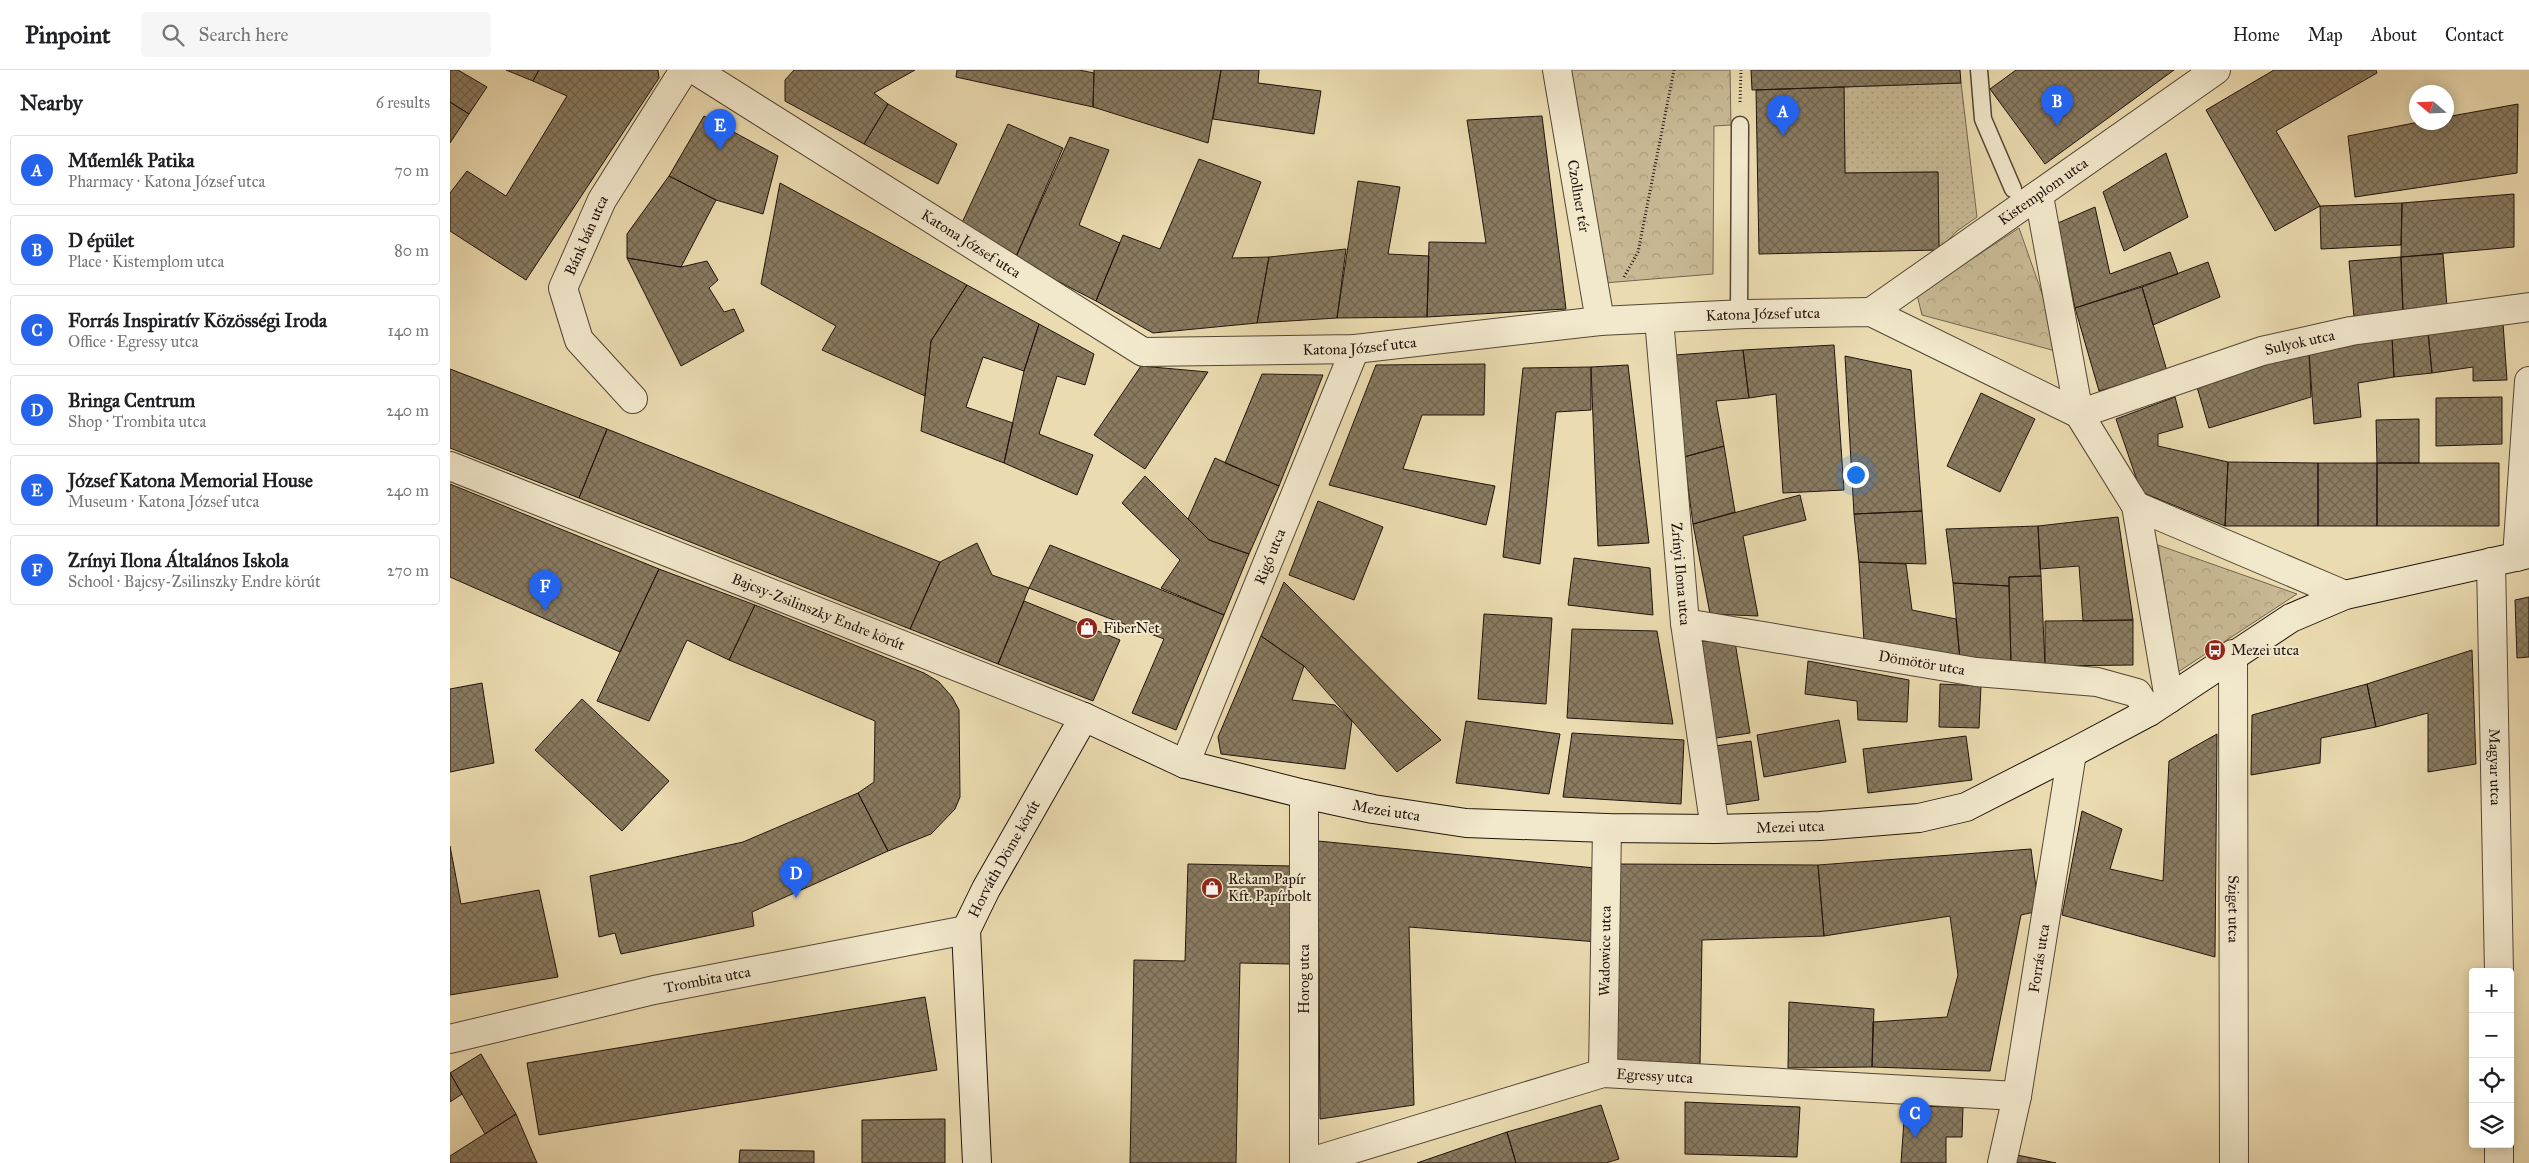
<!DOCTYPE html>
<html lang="en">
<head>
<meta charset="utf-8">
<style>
  :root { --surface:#fff; --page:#f6f6f6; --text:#202124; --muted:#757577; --line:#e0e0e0; --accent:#2563eb }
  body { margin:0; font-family:"IM FELL Great Primer",serif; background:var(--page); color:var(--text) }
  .controls { position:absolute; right:15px; bottom:15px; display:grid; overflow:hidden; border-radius:5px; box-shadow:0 2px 12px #0003 }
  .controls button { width:45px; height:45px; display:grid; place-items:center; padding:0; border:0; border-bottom:1px solid var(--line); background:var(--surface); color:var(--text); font:25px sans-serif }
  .compass { position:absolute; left:1959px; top:15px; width:45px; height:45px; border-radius:50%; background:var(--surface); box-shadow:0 2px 12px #0003; rotate:289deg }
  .you { position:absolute; left:1405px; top:404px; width:18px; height:18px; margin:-12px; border:4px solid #fff; border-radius:50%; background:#1a73e8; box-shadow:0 0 0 8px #1a73e833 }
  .badge { display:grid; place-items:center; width:32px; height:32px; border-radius:50%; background:var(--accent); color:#fff; font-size:16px; font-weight:700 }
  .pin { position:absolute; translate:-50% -41px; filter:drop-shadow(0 1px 2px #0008) }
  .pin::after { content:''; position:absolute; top:26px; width:18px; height:15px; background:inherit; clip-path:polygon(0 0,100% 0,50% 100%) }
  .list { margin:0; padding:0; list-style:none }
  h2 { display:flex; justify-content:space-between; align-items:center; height:65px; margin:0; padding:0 20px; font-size:21px }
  h2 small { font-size:16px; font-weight:400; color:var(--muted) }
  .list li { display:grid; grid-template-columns:32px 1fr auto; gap:15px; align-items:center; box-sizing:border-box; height:70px; margin:0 10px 10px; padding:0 10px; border:1px solid var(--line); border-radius:5px }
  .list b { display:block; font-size:19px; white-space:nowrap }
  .list p { margin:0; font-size:16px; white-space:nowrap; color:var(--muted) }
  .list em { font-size:16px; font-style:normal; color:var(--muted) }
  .icon { flex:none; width:28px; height:28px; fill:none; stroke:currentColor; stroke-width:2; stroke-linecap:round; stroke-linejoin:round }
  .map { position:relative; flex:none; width:2079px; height:1093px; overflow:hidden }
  header { display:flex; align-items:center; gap:30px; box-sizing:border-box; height:70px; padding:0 25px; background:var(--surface); border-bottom:1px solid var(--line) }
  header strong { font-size:24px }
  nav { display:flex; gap:28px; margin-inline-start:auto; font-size:18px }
  .search { width:350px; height:45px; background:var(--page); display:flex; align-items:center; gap:12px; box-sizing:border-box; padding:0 18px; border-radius:5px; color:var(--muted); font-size:19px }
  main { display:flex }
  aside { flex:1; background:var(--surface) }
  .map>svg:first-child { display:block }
  .park { fill:url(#park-crowns); stroke:#746650 }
  .garden { fill:url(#garden-dots); stroke:#746650 }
  .building { fill:url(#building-cross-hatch); stroke:#20140c }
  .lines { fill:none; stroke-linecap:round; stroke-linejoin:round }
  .lane-casing { stroke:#534635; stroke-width:19 }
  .street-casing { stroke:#534635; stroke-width:30 }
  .secondary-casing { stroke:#20140c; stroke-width:30 }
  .path { stroke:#20140c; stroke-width:3; stroke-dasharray:1 2.5; stroke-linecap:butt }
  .lane { stroke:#f2e8cc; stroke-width:16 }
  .street { stroke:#f2e8cc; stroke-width:28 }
  .secondary { stroke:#f2e8cc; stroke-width:28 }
  .labels { text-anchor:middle; stroke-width:4; stroke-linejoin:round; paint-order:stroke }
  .street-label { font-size:15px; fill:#20140c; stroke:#f2e8cc }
  .poi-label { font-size:15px; fill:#20140c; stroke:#f2e8cc; text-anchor:start }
</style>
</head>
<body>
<header>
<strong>Pinpoint</strong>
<div class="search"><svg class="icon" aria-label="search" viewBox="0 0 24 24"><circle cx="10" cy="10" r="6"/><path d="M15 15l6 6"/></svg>Search here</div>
<nav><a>Home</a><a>Map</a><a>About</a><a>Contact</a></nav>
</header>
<main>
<aside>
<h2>Nearby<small>6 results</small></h2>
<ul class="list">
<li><span class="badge">A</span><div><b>Műemlék Patika</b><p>Pharmacy · Katona József utca</p></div><em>70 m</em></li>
<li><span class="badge">B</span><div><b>D épület</b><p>Place · Kistemplom utca</p></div><em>80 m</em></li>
<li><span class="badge">C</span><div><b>Forrás Inspiratív Közösségi Iroda</b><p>Office · Egressy utca</p></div><em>140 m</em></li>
<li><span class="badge">D</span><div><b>Bringa Centrum</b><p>Shop · Trombita utca</p></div><em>240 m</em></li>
<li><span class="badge">E</span><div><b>József Katona Memorial House</b><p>Museum · Katona József utca</p></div><em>240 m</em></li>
<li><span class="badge">F</span><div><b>Zrínyi Ilona Általános Iskola</b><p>School · Bajcsy-Zsilinszky Endre körút</p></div><em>270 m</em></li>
</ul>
</aside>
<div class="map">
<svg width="2079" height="1093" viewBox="0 0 2079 1093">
  <defs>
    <pattern id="park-crowns" width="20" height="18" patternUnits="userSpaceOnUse" patternTransform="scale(1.25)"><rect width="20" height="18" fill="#c8b994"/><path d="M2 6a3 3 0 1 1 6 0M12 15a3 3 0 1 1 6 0" fill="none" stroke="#ac9e7e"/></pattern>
    <pattern id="garden-dots" width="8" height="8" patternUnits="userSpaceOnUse" patternTransform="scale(1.25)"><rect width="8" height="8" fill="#c8b994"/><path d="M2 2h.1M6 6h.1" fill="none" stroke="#ac9e7e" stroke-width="1.8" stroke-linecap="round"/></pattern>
    <pattern id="building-cross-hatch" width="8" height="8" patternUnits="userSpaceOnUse" patternTransform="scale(1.25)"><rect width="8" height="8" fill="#8a7b61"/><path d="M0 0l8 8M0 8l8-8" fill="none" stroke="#70644e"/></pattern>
  </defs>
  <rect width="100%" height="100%" fill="#ebdbb0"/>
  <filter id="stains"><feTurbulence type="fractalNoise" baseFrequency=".004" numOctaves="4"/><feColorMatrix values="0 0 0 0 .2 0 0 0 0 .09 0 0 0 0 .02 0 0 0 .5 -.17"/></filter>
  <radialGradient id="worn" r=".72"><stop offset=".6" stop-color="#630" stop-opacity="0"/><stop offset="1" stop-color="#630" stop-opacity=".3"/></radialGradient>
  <path class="park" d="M 1116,0 L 1280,0 L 1281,55 L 1264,56 L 1263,204 L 1154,213 Z
    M 1569,158 L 1613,283 L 1472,245 L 1467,225 Z
    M 1708,475 L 1847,524 L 1728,602 Z"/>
  <path class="garden" d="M 1511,13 L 1527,147 L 1507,161 L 1489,180 L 1488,102 L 1395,103 L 1394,17 Z"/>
  <path class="building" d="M 0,0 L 8,0 L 37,17 L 19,44 L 0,32 Z
    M 56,0 L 89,0 L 83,11 Z
    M 89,0 L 208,0 L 209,8 L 76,210 L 0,161 L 0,123 L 17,101 L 56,126 L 117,26 L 83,11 Z
    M 344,0 L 465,0 L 424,23 L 438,34 L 414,74 L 335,31 L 335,10 Z
    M 507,0 L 629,0 L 644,3 L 643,37 L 506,7 Z
    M 644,0 L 771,0 L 758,73 L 643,37 Z
    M 771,0 L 809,0 L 808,13 L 871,21 L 864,64 L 763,49 Z
    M 1301,0 L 1510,0 L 1511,13 L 1302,20 Z
    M 1566,0 L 1724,0 L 1595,94 L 1540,19 Z
    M 1824,0 L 1926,0 L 1927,3 L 1826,61 L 1870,136 L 1825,161 L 1756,40 Z
    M 1394,17 L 1395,103 L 1488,102 L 1489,180 L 1309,184 L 1306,20 Z
    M 0,32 L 19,44 L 0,73 Z
    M 438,34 L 507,74 L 488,114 L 414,74 Z
    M 2068,34 L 2067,103 L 1905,127 L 1898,66 L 1969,52 L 1996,52 L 1996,47 Z
    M 254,46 L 328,86 L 313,144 L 266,130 L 219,106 Z
    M 1092,46 L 1116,239 L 977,247 L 979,172 L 1036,173 L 1017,50 Z
    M 558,54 L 613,78 L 565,189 L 510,157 Z
    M 620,67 L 659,80 L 629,155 L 670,173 L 646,231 L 565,189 Z
    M 1716,83 L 1738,147 L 1674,181 L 1653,122 Z
    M 749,89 L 811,112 L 782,188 L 819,187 L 807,253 L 703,263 L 646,231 L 673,165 L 710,179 Z
    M 219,106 L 266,130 L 231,197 L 177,188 L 177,164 Z
    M 908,111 L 950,117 L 938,184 L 979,186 L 977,247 L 887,248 Z
    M 330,113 L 517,215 L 481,271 L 475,326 L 372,280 L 386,256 L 311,214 Z
    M 2064,124 L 2064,177 L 1951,187 L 1952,133 Z
    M 1952,133 L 1951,175 L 1871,179 L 1870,136 Z
    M 1645,137 L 1660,204 L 1720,182 L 1728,204 L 1625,238 L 1608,153 Z
    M 896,179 L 887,248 L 807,253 L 819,187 Z
    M 1993,184 L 1997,237 L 1953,243 L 1951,187 Z
    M 1951,187 L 1953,243 L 1904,247 L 1899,191 Z
    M 177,188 L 231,197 L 257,191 L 268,210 L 259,218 L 274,242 L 284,239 L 294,261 L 231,296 Z
    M 1758,192 L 1770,227 L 1703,255 L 1692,217 Z
    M 517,215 L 589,254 L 574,301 L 533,287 L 516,337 L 563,353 L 554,393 L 471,361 L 481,271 Z
    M 1692,217 L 1717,301 L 1649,321 L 1625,238 Z
    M 2053,253 L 2057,310 L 2023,311 L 2023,297 L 1982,303 L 1978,262 Z
    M 589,254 L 644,284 L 635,315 L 607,306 L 589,364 L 643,385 L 627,425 L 554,393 L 574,301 Z
    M 1978,262 L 1982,303 L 1944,307 L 1942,267 Z
    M 1942,267 L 1944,307 L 1908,313 L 1911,347 L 1864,354 L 1859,281 Z
    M 1384,275 L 1394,420 L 1333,423 L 1326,324 L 1299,328 L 1293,280 Z
    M 1293,280 L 1299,328 L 1266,331 L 1274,376 L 1234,387 L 1225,285 Z
    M 1859,281 L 1861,327 L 1759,358 L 1747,317 Z
    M 1395,286 L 1461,300 L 1472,441 L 1404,444 Z
    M 1035,294 L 1034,345 L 972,345 L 953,399 L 1045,416 L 1036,455 L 879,415 L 926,295 Z
    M 1178,295 L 1199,473 L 1148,476 L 1141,297 Z
    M 691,296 L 758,302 L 695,399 L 644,365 Z
    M 1141,297 L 1141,340 L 1106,342 L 1090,494 L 1053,487 L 1073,298 Z
    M 0,299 L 157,359 L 129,428 L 0,378 Z
    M 812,304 L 873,305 L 829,416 L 775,393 Z
    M 1531,323 L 1585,349 L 1550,422 L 1497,396 Z
    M 1725,327 L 1733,357 L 1708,364 L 1708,376 L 1778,392 L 1775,456 L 1691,422 L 1666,349 Z
    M 2052,327 L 2052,374 L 1986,376 L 1986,328 Z
    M 1969,349 L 1969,393 L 1927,393 L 1926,350 Z
    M 157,359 L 490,492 L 460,559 L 129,428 Z
    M 1274,376 L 1285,442 L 1243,454 L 1234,387 Z
    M 765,388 L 829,416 L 799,484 L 759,470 L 738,449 Z
    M 1778,392 L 1868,393 L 1868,456 L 1775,456 Z
    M 1868,393 L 1927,393 L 1927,456 L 1868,456 Z
    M 1927,393 L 2049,393 L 2049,456 L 1927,456 Z
    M 695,406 L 759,470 L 799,484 L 774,545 L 711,518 L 730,490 L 672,433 Z
    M 0,414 L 209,499 L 170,582 L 0,507 Z
    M 1350,425 L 1356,450 L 1293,466 L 1308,546 L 1260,544 L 1243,454 Z
    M 868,431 L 933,457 L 904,530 L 839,505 Z
    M 1472,441 L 1476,494 L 1409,492 L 1404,444 Z
    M 1668,447 L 1683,550 L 1633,551 L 1629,496 L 1590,499 L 1588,456 Z
    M 1588,456 L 1591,506 L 1559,507 L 1559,516 L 1503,513 L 1496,459 Z
    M 527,473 L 542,505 L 579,518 L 548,594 L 460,559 L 490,492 Z
    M 600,475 L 774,545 L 726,660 L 682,643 L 714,569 L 579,518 Z
    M 1124,488 L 1200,498 L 1203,545 L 1118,535 Z
    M 1409,492 L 1456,494 L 1462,540 L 1506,549 L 1510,589 L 1414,571 Z
    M 209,499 L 305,535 L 279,590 L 237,570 L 199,651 L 147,631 Z
    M 1591,506 L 1595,596 L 1561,595 L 1559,507 Z
    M 834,512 L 991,670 L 947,702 L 854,596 L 811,566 Z
    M 1503,513 L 1559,516 L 1561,595 L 1510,589 Z
    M 2079,527 L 2079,587 L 2067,588 L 2065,530 Z
    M 574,531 L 670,570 L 643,631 L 548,594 Z
    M 305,535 L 474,603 L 489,612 L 502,627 L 509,640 L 510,727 L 505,739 L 481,764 L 438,781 L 408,723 L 424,712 L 425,651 L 279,590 Z
    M 1034,544 L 1102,548 L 1096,634 L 1028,629 Z
    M 1683,550 L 1683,595 L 1595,596 L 1595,551 Z
    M 1122,559 L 1207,561 L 1223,654 L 1117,648 Z
    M 811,566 L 854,596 L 842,630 L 885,635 L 902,651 L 895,699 L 771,684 L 768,667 Z
    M 1248,571 L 1285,572 L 1300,663 L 1266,668 Z
    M 2022,580 L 2026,694 L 1978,702 L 1978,643 L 1926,657 L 1917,614 Z
    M 1358,591 L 1459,610 L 1457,652 L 1408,650 L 1407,631 L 1355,624 Z
    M 32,613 L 44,693 L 0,702 L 0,619 Z
    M 1490,614 L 1531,616 L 1529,658 L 1489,657 Z
    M 1917,614 L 1926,657 L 1871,668 L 1870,693 L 1801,705 L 1802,645 Z
    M 132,629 L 219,711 L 172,761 L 85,680 Z
    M 1389,650 L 1396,692 L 1314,707 L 1307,665 Z
    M 1016,651 L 1110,664 L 1099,724 L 1006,713 Z
    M 1122,663 L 1234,670 L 1231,734 L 1113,727 Z
    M 1767,664 L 1765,887 L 1612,845 L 1632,741 L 1672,759 L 1660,799 L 1713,811 L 1719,691 Z
    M 1516,666 L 1522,710 L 1418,723 L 1413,679 Z
    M 1301,671 L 1309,730 L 1274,735 L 1265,676 Z
    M 408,723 L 438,781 L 302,842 L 304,856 L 171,884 L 165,863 L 149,867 L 140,806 L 293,772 Z
    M 868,771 L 1145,798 L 1148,872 L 959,857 L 964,1035 L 870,1049 Z
    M 0,776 L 11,834 L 89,820 L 108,907 L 0,925 Z
    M 1581,779 L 1589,841 L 1571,845 L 1540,1001 L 1422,997 L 1423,952 L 1497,947 L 1508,905 L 1500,846 L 1374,866 L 1368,795 Z
    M 738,794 L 842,796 L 840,894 L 790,893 L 786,1093 L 680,1093 L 684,890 L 735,891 Z
    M 1167,794 L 1368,795 L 1374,866 L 1252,870 L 1250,995 L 1167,992 Z
    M 475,927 L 487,1000 L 89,1065 L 77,993 Z
    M 1339,932 L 1424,939 L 1422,997 L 1338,998 Z
    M 31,984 L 66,1044 L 35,1064 L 0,1003 Z
    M 0,1003 L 12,1024 L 0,1032 Z
    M 1235,1032 L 1350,1037 L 1347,1087 L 1235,1084 Z
    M 1151,1035 L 1169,1089 L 1156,1093 L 1066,1093 L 1057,1062 Z
    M 1455,1036 L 1513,1037 L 1512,1067 L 1496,1067 L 1496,1093 L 1451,1093 Z
    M 66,1044 L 87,1093 L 0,1093 L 0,1086 Z
    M 495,1049 L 495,1093 L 412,1093 L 412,1050 Z
    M 1057,1062 L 1066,1093 L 967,1093 Z
    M 290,1080 L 364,1081 L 364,1093 L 289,1093 Z
    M 1567,1085 L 1606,1093 L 1566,1093 Z"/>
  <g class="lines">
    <g class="lane-casing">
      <path id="lane" d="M 1529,0 L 1533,49 L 1563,119
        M 1289,245 L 1290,55"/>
    </g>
    <g class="street-casing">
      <g id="street">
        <path id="s1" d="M 245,0 L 693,282 L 905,279 L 1150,251 L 1294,244 L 1421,242 L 1629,344"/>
        <path id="s2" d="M 1107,0 L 1150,251"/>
        <path d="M 1589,126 L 1629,344 L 1686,436 L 1719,629"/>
        <path id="s3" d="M 1421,242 L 1766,0"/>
        <path id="s4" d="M 1209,249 L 1235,553 L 1265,759"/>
        <path id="s5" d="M 183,329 L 129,270 L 113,218 L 152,130 L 234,0"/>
        <path id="s6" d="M 1629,344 L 1812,281 L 1901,261 L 2079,237"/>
        <path id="s7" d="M 0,396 L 634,647"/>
        <path d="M 1686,436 L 1895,525"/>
        <path d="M 2067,487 L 2079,311"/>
        <path id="s8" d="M 2041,492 L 2049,902"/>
        <path id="s9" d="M 1235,553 L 1526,602 L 1647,612 L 1687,623 L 1699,642"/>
        <path id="s10" d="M 1783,584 L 1784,1093"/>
        <path id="s11" d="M 735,694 L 905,279"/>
        <path id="s12" d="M 0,969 L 204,920 L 516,860"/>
        <path id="s13" d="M 1153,1003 L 1157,758"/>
        <path d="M 854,1093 L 854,724"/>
        <path id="s14" d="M 857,1093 L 1153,1003 L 1567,1026"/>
        <path id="s15" d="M 1552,1093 L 1567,1026 L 1622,683"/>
        <path d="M 2049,1093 L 2049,1074"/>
      </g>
    </g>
    <g class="secondary-casing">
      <g id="secondary">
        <path id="s16" d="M 527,1093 L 516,860 L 536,819 L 634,647 L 735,694 L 854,724 L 923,739 L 1016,753 L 1157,758 L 1265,759 L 1370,756 L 1469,748 L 1516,737 L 1622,683 L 1699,642 L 1841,548 L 1895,525 L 2079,484"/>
      </g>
    </g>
    <path class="path" d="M 1290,32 L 1291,0
      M 1174,207 L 1188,182 L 1224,0"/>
    <use href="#lane" class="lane"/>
    <use href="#street" class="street"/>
    <use href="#secondary" class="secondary"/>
  </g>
  <defs>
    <g id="shop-disc" transform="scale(1.125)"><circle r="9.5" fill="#8f2418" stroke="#f2e8cc"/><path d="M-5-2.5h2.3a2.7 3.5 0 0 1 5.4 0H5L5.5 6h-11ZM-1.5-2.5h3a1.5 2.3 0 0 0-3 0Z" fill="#fff"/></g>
    <g id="bus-disc" transform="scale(1.125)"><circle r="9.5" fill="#8f2418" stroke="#f2e8cc"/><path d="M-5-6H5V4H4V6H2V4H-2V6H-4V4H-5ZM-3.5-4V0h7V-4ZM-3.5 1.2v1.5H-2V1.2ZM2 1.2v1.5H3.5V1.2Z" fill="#fff"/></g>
  </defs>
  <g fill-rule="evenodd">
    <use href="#shop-disc" x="637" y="558"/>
    <use href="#bus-disc" x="1765" y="580"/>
    <use href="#shop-disc" x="762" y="818"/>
  </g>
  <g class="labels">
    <g class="street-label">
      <text dy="5" stroke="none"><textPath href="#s3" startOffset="210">Kistemplom utca</textPath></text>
      <text dy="5" stroke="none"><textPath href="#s2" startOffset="128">Czollner tér</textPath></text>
      <text dy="5" stroke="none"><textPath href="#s5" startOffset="192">Bánk bán utca</textPath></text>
      <text dy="5" stroke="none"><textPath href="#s1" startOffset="326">Katona József utca</textPath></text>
      <text dy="5" stroke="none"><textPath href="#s1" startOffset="1151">Katona József utca</textPath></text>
      <text dy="5" stroke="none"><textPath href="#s6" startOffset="232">Sulyok utca</textPath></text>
      <text dy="5" stroke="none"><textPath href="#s1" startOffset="746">Katona József utca</textPath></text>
      <text dy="5" stroke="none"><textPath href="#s11" startOffset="224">Rigó utca</textPath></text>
      <text dy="5" stroke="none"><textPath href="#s4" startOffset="256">Zrínyi Ilona utca</textPath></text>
      <text dy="5" stroke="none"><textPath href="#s7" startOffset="396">Bajcsy-Zsilinszky Endre körút</textPath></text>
      <text dy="5" stroke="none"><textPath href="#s9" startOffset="240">Dömötör utca</textPath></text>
      <text dy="5" stroke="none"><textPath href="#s8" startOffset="205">Magyar utca</textPath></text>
      <text dy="5" stroke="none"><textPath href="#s16" startOffset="795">Mezei utca</textPath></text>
      <text dy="5" stroke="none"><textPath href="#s16" startOffset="1200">Mezei utca</textPath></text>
      <text dy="5" stroke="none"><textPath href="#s16" startOffset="314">Horváth Döme körút</textPath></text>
      <text dy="5" stroke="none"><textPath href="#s10" startOffset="255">Sziget utca</textPath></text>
      <text dy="5" stroke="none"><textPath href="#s13" startOffset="122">Wadowice utca</textPath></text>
      <text dy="5" stroke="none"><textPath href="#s15" startOffset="208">Forrás utca</textPath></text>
      <text dy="5" stroke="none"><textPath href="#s12" startOffset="264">Trombita utca</textPath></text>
      <text transform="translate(854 909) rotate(-90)" y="5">Horog utca</text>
      <text dy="5" stroke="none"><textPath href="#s14" startOffset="361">Egressy utca</textPath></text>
    </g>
    <g class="poi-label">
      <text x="653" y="563">FiberNet</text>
      <text x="1781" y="585">Mezei utca</text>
      <text x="778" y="814">Rekam Papír<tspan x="778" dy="17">Kft. Papírbolt</tspan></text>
    </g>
  </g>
  <rect width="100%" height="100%" filter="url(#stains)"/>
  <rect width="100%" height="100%" fill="url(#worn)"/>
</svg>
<div class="controls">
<button>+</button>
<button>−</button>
<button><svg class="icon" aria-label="locate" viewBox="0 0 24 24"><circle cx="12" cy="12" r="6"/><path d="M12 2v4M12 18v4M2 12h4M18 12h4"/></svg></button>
<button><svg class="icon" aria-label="layers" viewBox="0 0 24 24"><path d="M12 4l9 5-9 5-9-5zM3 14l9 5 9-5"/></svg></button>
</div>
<svg class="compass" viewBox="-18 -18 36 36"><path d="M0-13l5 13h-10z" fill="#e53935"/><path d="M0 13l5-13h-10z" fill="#757577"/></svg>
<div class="you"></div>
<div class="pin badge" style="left:1333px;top:66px">A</div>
<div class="pin badge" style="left:1607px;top:56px">B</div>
<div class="pin badge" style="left:1465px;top:1068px">C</div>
<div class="pin badge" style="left:346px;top:828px">D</div>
<div class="pin badge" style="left:270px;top:80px">E</div>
<div class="pin badge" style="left:95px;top:541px">F</div>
</div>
</main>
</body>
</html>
